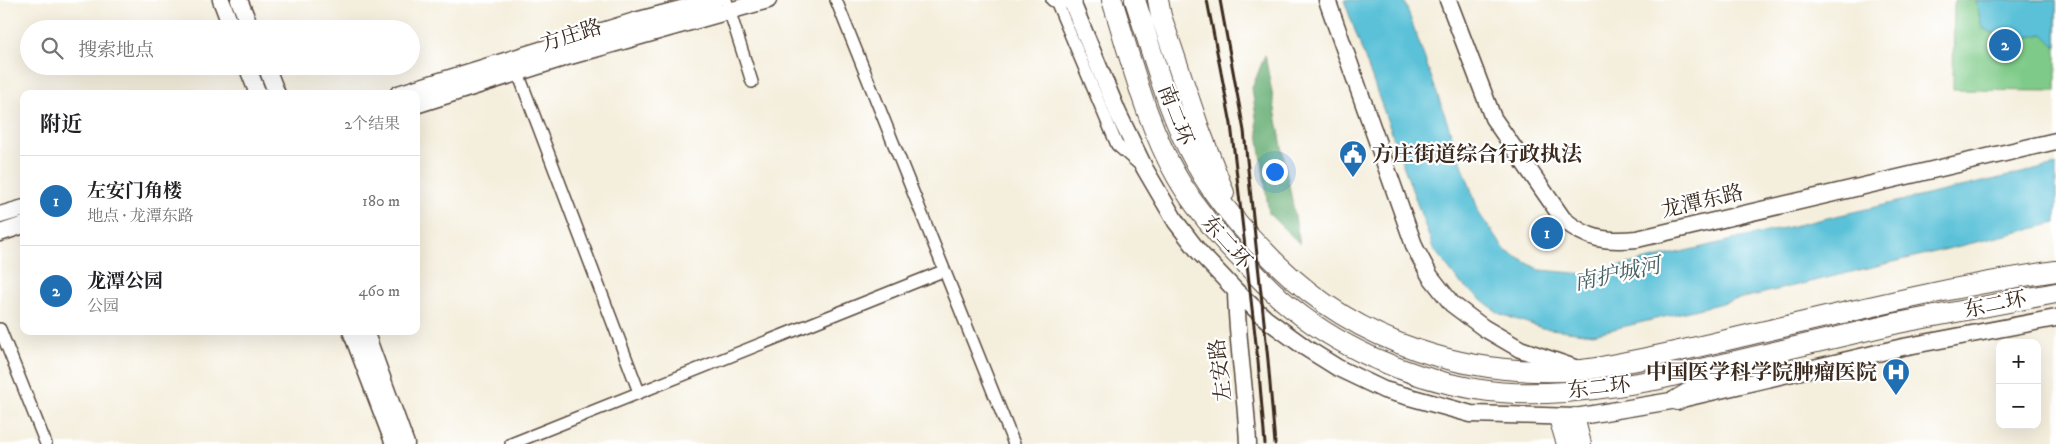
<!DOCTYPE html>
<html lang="zh">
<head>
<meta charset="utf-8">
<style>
  :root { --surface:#fff; --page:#f6f6f6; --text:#202124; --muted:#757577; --line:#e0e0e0; --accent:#1f6fb2 }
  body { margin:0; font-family:"IM FELL DW Pica","Noto Serif SC",serif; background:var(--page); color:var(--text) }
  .controls { position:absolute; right:15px; bottom:15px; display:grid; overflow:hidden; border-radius:10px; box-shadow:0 5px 20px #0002 }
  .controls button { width:45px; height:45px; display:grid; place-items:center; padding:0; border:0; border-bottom:1px solid var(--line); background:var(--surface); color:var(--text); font:25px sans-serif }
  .you { position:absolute; left:1274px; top:171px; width:18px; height:18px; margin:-12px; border:4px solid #fff; border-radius:50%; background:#1a73e8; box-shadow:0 0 0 8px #1a73e833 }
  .badge { display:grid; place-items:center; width:32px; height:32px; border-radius:50%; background:var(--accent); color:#fff; font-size:16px; font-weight:700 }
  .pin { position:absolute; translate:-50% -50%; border:2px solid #fff; box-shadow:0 1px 5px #0006 }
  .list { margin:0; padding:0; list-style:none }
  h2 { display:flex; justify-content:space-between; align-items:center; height:65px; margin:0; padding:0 20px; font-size:21px }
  h2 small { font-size:16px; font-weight:400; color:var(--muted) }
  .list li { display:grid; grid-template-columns:32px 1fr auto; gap:15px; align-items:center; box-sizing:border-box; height:90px; padding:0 20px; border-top:1px solid var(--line) }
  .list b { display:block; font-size:19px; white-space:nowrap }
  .list p { margin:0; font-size:16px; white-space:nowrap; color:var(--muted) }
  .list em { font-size:16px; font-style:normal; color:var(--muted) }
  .icon { flex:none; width:28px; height:28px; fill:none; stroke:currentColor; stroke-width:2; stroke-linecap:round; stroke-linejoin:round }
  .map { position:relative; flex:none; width:2056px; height:444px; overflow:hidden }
  .search { position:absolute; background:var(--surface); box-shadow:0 5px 20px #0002; left:20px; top:20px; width:400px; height:55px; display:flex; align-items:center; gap:12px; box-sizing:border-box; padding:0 18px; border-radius:28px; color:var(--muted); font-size:19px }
  .panel { position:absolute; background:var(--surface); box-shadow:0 5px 20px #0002; left:20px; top:90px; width:400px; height:245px; border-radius:10px }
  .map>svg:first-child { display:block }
  .green { fill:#7eca88; stroke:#5c7a53 }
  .forest { fill:#66ae74; stroke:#506c49 }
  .water { fill:#5ac1d8; stroke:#4a767b }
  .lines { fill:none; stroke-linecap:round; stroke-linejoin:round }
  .street-casing { stroke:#57473a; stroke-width:14 }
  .secondary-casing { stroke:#57473a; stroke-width:19 }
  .primary-casing { stroke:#57473a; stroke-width:20 }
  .highway-casing { stroke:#57473a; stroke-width:22 }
  .street { stroke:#fff; stroke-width:11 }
  .secondary { stroke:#fff; stroke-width:16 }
  .primary { stroke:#fff; stroke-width:18 }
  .highway { stroke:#fff; stroke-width:20 }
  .rail { stroke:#3b2a1e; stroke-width:3 }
  .labels { text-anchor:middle; stroke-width:4.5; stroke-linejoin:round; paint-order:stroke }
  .street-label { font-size:21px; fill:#3b2a1e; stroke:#fff }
  .poi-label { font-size:21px; font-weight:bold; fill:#3b2a1e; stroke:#fff; text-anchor:start }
  .water-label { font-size:22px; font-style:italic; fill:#465f5f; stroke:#fff }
</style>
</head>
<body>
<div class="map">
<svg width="2056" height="444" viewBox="0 0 2056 444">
  <rect width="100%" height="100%" fill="#fff"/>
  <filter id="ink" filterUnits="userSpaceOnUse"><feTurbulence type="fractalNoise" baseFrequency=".02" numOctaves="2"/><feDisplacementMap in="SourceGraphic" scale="10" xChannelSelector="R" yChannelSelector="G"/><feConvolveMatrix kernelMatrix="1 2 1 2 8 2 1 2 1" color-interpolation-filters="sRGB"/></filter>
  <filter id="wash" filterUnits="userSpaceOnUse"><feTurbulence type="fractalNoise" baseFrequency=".0096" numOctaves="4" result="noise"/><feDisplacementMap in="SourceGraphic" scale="20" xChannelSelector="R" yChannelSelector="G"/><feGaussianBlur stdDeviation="1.12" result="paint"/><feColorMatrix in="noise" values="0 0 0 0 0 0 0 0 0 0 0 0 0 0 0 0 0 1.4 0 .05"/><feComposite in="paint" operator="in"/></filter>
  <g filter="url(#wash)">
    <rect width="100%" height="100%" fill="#f4eedc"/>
    <path class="green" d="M 1954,0 L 2056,0 L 2056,91 L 1953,90 Z"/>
    <path class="forest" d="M 1265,55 L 1300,244 L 1269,214 L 1252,88 Z"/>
    <path class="water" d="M 1344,0 L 1404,0 L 1480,215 L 1506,251 L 1540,270 L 1586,274 L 2056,165 L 2056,223 L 1593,334 L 1542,328 L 1500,314 L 1459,282 L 1433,248 Z
      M 1976,0 L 2056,0 L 2056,47 L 2043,34 L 2011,41 L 1982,28 Z"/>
  </g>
  <g filter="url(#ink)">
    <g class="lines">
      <g class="street-casing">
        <path id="street" d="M 726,0 L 752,82
          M 836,0 L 1014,444
          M 1052,0 L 1057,3 L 1117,145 L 1140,165
          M 518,73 L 639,392
          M 0,329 L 46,444
          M 511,444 L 943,271"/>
      </g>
      <g class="secondary-casing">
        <path id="secondary" d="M 221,0 L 232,29
          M 239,0 L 251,29
          M 1071,0 L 1118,113 L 1145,169 L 1176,222 L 1199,252 L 1236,291 L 1266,319 L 1306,348 L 1338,368 L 1384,390 L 1471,414 L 1575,417 L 1677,400 L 1903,347 L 2056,318
          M 1327,0 L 1415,248 L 1430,276 L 1452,304 L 1484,328 L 1520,349 L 1575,368
          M 1448,0 L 1493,118 L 1563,219 C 1588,240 1606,242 1637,239 L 2056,141
          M 247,66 L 258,94
          M 266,66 L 277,94
          M 398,94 L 635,21 L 715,0
          M 416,105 L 570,56 L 768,0
          M 0,215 L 24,208
          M 0,233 L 24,225
          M 1236,291 C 1237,343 1246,393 1248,444
          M 351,331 L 394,444
          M 365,331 L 406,444"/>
      </g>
      <g class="primary-casing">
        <path id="primary" d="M 1575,417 L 1582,444
          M 1558,418 L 1566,444"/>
      </g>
      <g class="highway-casing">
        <path id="highway" d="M 1071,0 L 1072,1
          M 1112,0 C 1131,59 1146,123 1177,177 C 1196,210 1220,238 1247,265 C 1258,277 1270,289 1282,300 C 1335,346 1405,377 1475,389 C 1533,399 1597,390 1655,380 L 1898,323 L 2056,293
          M 1135,0 C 1153,55 1168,113 1196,164 C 1217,203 1246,233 1277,264 C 1359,344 1468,378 1581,370 C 1596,369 1611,365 1626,362 C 1676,353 1725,340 1774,329 C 1868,307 1961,285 2056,271
          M 1158,0 L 1161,16 L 1199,128 L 1224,193
          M 1677,400 L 1731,368"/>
      </g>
      <use href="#street" class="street"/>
      <use href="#secondary" class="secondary"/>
      <use href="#primary" class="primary"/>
      <use href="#highway" class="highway"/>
      <path class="rail" d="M 1207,0 L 1231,124 L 1258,361 L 1265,444
        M 1220,0 L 1244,131 L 1268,360 L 1275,444"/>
    </g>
  </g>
  <defs>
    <g id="civic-pin" transform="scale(1.4375)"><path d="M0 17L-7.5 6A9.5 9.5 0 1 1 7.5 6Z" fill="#1f6fb2" stroke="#fff"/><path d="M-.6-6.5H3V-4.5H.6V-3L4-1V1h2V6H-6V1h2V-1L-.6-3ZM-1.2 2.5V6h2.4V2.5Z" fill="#fff"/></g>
    <g id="hospital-pin" transform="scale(1.4375)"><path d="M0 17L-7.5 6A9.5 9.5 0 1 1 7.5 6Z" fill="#1f6fb2" stroke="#fff"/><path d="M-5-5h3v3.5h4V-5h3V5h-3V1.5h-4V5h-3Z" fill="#fff"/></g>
  </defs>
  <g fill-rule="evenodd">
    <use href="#civic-pin" x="1353" y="154"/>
    <use href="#hospital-pin" x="1896" y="372"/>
  </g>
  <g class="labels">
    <g class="street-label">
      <text transform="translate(571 35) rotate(-17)" y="7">方庄路</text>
      <text transform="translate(1176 115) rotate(69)" y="7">南二环</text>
      <text transform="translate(1702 201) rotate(-13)" y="7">龙潭东路</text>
      <text transform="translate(1227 242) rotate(48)" y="7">东二环</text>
      <text transform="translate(1995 304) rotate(-11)" y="7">东二环</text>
      <text transform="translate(1220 370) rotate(-97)" y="7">左安路</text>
      <text transform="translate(1599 387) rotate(-6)" y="7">东二环</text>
    </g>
    <g class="poi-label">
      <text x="1372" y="161">方庄街道综合行政执法</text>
      <text x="1877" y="379" text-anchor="end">中国医学科学院肿瘤医院</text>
    </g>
    <g class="water-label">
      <text transform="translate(1617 273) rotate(-12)" y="8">南护城河</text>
    </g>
  </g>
</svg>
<div class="controls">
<button>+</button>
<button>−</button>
</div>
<div class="you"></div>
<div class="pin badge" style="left:1547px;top:233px">1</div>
<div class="pin badge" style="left:2005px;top:45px">2</div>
<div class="search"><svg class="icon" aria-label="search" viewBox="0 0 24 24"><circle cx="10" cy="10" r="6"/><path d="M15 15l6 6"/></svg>搜索地点</div>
<section class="panel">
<h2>附近<small>2个结果</small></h2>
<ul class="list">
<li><span class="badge">1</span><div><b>左安门角楼</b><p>地点 · 龙潭东路</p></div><em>180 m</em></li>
<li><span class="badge">2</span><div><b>龙潭公园</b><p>公园</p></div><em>460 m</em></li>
</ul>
</section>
</div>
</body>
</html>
